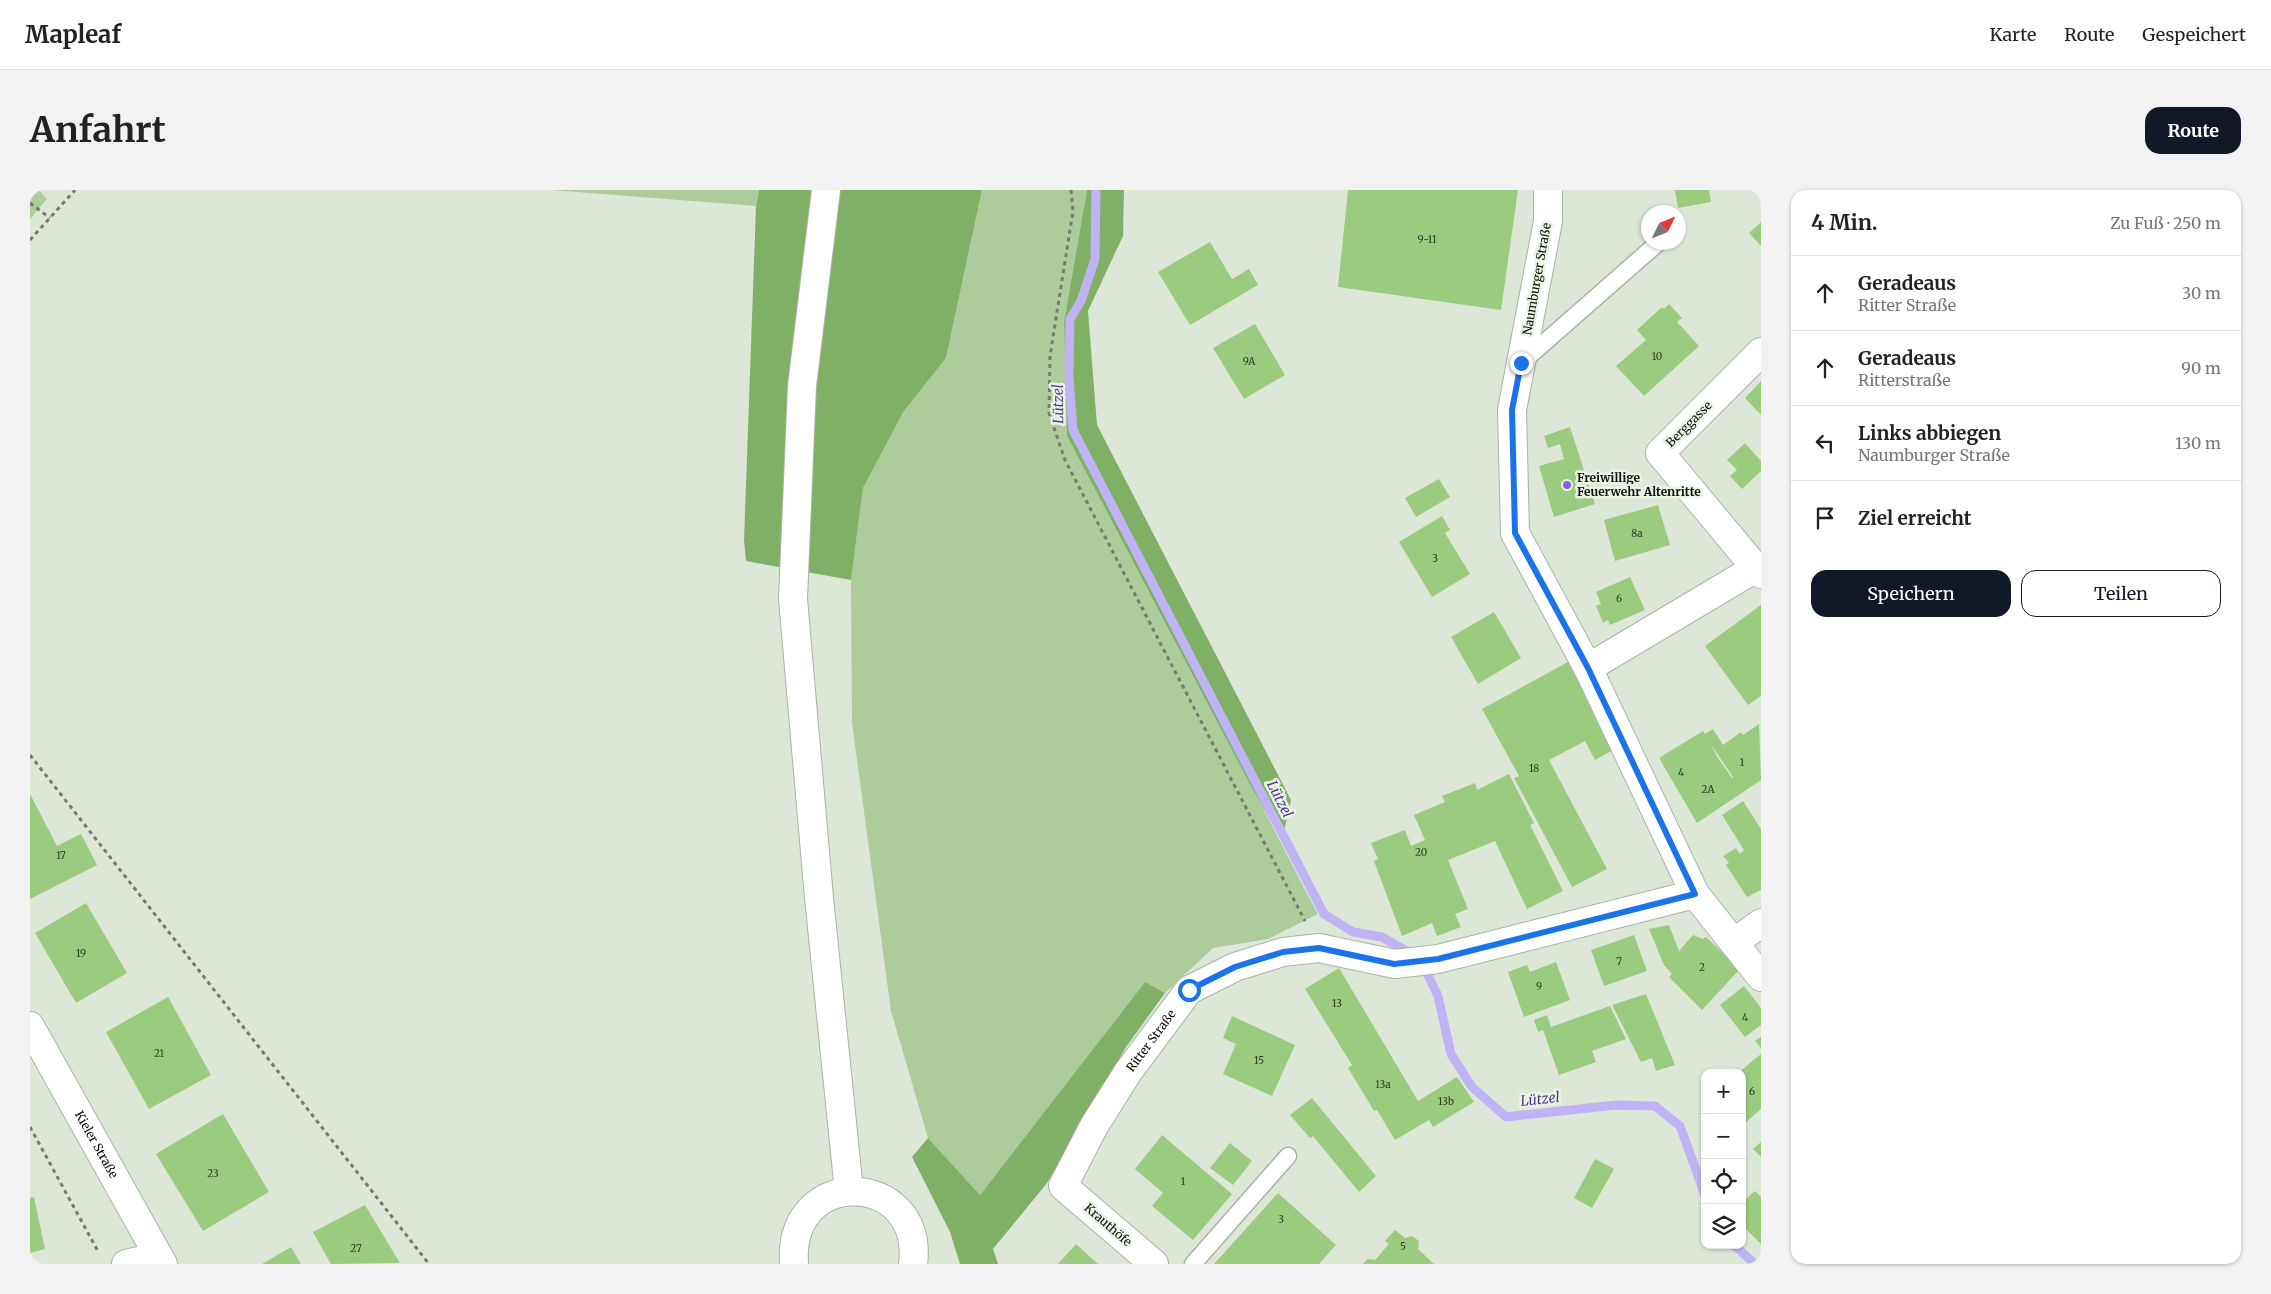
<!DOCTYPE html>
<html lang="de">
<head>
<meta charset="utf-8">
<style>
  :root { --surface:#fff; --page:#f2f2f2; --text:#222; --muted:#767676; --line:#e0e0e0; --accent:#111827 }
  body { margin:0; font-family:Merriweather,serif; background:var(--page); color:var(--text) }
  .controls { position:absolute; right:15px; bottom:15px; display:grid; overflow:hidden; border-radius:10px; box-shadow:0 1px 4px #0004 }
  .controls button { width:45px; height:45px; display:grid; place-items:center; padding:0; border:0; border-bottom:1px solid var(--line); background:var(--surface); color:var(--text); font:25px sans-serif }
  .compass { position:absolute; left:1611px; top:15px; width:45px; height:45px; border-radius:50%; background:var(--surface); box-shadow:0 1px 4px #0004; rotate:47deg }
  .stop { position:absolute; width:15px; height:15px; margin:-11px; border:4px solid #1a73e8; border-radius:50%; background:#fff }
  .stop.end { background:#1a73e8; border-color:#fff; box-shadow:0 1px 5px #0008 }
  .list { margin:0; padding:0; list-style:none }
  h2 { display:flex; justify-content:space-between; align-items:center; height:65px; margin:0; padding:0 20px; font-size:21px }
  h2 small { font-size:16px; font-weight:400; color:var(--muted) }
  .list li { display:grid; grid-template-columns:32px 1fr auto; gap:15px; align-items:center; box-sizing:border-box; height:75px; padding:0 20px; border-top:1px solid var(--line) }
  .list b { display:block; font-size:19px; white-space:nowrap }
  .list p { margin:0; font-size:16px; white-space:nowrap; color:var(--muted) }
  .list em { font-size:16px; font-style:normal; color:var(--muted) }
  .actions { display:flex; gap:10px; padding:15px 20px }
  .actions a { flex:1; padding:11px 0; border:1px solid var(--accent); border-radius:15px; text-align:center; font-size:18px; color:var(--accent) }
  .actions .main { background:var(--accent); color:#fff }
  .icon { flex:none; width:28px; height:28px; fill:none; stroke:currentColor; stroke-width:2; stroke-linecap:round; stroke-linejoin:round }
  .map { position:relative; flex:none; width:1731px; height:1074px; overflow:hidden; border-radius:15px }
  header { display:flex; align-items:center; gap:30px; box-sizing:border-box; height:70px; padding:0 25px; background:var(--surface); border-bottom:1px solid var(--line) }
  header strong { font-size:24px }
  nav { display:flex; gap:28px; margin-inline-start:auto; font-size:18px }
  .intro { display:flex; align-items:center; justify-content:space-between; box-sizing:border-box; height:120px; padding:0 30px }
  h1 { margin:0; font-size:35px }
  .button { padding:12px 22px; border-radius:15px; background:var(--accent); color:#fff; font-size:18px; font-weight:700 }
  main { display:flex; gap:30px; padding:0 30px }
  aside { flex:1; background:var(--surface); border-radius:15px; box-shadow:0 1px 4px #0004 }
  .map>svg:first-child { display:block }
  .green { fill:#accc9c }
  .forest { fill:#80b065 }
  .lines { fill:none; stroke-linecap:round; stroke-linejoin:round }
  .stream { stroke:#bfb3f5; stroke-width:9 }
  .building { fill:#9acb7e; fill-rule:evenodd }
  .service-casing { stroke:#aab4a5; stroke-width:19 }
  .minor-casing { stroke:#aab4a5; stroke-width:30 }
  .secondary-casing { stroke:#aab4a5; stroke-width:30 }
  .path { stroke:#747a70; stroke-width:3; stroke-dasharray:4 4; stroke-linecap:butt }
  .service { stroke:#fff; stroke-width:16 }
  .minor { stroke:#fff; stroke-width:28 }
  .secondary { stroke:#fff; stroke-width:28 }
  .route { stroke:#1a73e8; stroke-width:6 }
  .poi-dot { fill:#8462dd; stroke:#eaf5e5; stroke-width:2 }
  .labels { text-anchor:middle; stroke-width:5; stroke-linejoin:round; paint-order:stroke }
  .number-label { font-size:10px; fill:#303e27 }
  .street-label { font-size:12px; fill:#0c0f0a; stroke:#eaf5e5 }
  .poi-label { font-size:12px; font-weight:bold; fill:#0c0f0a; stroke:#eaf5e5; text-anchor:start }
  .water-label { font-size:14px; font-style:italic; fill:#513592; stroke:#eaf5e5 }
</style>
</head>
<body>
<header>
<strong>Mapleaf</strong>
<nav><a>Karte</a><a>Route</a><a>Gespeichert</a></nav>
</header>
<div class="intro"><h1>Anfahrt</h1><a class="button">Route</a></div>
<main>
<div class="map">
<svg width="1731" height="1074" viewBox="0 0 1731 1074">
  <rect width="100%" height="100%" fill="#dde7d8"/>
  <path class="green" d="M 0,0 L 9,0 L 17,9 L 0,29 Z
    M 521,0 L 729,0 L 726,16 Z
    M 952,0 L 1057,0 L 1034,132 L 1037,246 L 1222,598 C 1245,639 1265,682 1288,724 L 1238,749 L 1183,758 L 1135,803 L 1115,792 L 950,1005 L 898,948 L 861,821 L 822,533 L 821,390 L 833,298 L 874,221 L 916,168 Z"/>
  <path class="forest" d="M 729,0 L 952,0 L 916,168 L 874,221 L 833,298 L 821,390 L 716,371 L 714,350 L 726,16 Z
    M 1057,0 L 1094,0 L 1093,46 L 1058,121 L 1067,235 L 1261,610 L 1252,650 L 1222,598 L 1037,246 L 1034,132 Z
    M 1115,792 L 1135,803 L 1096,857 L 1017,993 L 963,1059 L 968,1074 L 930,1074 L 920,1042 L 882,967 L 898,948 L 950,1005 Z"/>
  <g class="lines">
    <path class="stream" d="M 1066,0 L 1065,69 L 1051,111 L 1040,129 L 1039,187 L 1043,240 L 1294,724 L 1323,742 L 1352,747 L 1383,765
      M 1393,775 L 1408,806 L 1421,864 L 1442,897 L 1476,927 L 1586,915 L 1625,916 L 1650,936 L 1675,1005
      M 1704,1055 L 1725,1074"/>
  </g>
  <path class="building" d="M 1318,0 L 1488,0 L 1471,120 L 1308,97 Z
    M 1645,0 L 1679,0 L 1681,12 L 1648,18 Z
    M 1731,32 L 1731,56 L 1719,43 Z
    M 1180,52 L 1202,89 L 1219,79 L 1228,95 L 1160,135 L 1128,82 Z
    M 1639,114 L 1652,128 L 1647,132 L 1669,156 L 1614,206 L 1586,176 L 1616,150 L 1607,140 L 1632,117 L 1634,119 Z
    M 1225,134 L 1255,185 L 1214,209 L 1183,158 Z
    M 1731,191 L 1731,225 L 1715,208 Z
    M 1540,237 L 1565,314 L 1524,327 L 1509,276 L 1534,269 L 1530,254 L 1518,258 L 1514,246 Z
    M 1715,253 L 1731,271 L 1731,281 L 1712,299 L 1700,286 L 1707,280 L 1697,270 Z
    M 1409,289 L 1420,307 L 1386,327 L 1375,308 Z
    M 1628,315 L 1640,355 L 1585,371 L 1574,330 Z
    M 1412,326 L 1420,340 L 1415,343 L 1440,384 L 1402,407 L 1369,352 Z
    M 1600,387 L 1615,420 L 1580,435 L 1578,430 L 1573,433 L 1566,416 L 1571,414 L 1566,402 Z
    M 1731,415 L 1731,506 L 1718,515 L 1675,456 Z
    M 1464,422 L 1491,468 L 1448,494 L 1421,447 Z
    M 1538,472 L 1583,560 L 1565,570 L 1555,551 L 1519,570 L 1577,679 L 1542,697 L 1484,588 L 1489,586 L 1452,519 Z
    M 1729,534 L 1731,590 L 1667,633 L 1629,568 L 1673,541 L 1675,544 L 1683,539 L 1693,555 L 1711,542 L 1713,545 ZM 1680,553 L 1703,587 L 1702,588 L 1688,568 Z
    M 1479,584 L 1504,633 L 1500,635 L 1533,701 L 1497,719 L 1465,651 L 1418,670 L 1438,719 L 1425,724 L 1431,737 L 1407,746 L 1402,733 L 1372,746 L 1344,671 L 1348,669 L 1341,653 L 1375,640 L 1381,656 L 1395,650 L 1384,625 L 1415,612 L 1412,606 L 1445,593 L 1447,600 Z
    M 0,604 L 27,656 L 51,644 L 67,675 L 0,709 Z
    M 1713,611 L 1731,639 L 1731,700 L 1717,707 L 1696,675 L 1699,673 L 1693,666 L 1706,658 L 1710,664 L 1714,660 L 1692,625 Z
    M 56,713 L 97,783 L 46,813 L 5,743 Z
    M 1639,735 L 1649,761 L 1663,745 L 1673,749 L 1676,747 L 1710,779 L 1672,820 L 1639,787 L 1642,784 L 1634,775 L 1619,739 Z
    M 1604,745 L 1617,781 L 1574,796 L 1561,760 Z
    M 1526,772 L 1540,810 L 1494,827 L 1478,782 L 1497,775 L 1500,782 Z
    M 1309,778 L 1388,911 L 1427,887 L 1444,912 L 1403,937 L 1399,930 L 1365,950 L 1347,920 L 1344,921 L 1318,878 L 1322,875 L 1275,799 Z
    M 1714,796 L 1731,818 L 1731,835 L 1715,847 L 1690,815 Z
    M 1616,804 L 1645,875 L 1626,881 L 1622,868 L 1611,872 L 1582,815 Z
    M 138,807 L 181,885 L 119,919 L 76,842 Z
    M 1580,816 L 1596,849 L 1562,861 L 1566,872 L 1529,885 L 1513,840 L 1508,842 L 1504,830 L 1517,825 L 1521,837 Z
    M 1202,826 L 1265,855 L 1242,906 L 1193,884 L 1206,854 L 1193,848 Z
    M 1731,847 L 1731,858 L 1725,851 Z
    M 1731,864 L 1731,919 L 1715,933 L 1712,929 L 1712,883 L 1708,883 Z
    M 1282,908 L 1346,986 L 1329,1002 L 1283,946 L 1280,948 L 1260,925 Z
    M 193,924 L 239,1002 L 173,1041 L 126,964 Z
    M 1132,945 L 1202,1004 L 1163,1050 L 1122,1016 L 1133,1003 L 1105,979 Z
    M 1731,952 L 1731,967 L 1723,959 Z
    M 1200,953 L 1222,971 L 1203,995 L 1180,978 Z
    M 1565,969 L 1584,979 L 1562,1018 L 1544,1008 Z
    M 1725,1001 L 1731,1007 L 1731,1054 L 1712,1035 L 1712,1013 Z
    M 1248,1003 L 1306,1055 L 1289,1074 L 1184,1074 Z
    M 4,1007 L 15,1059 L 0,1063 L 0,1008 Z
    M 335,1015 L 370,1073 L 301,1074 L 283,1042 Z
    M 1365,1040 L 1375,1048 L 1382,1046 L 1389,1051 L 1388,1059 L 1404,1074 L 1333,1074 L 1337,1069 L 1345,1070 L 1359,1054 L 1355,1051 Z
    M 1046,1054 L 1068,1074 L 1028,1074 Z
    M 261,1057 L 271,1074 L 232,1074 Z"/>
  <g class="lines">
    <g class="service-casing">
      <path id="service" d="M 1491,173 L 1629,52
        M 1163,1074 L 1258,966"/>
    </g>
    <g class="minor-casing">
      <g id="minor">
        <path d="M 1518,0 L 1518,31 L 1482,220 L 1485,343 L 1558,478 L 1665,704 L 1731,787"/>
        <path d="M 1731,162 L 1630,263 L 1731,384"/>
        <path d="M 1558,478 L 1726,378"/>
        <path d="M 1705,752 L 1731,733"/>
        <path id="s1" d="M 0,836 L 133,1074"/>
        <path d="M 96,1074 L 128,1066"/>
        <path id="s2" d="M 1124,1074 L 1033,996 L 1064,936 L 1098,882 L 1159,800 L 1205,777 L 1253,762 L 1289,758 L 1365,774 L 1408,769 L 1665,704"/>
      </g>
    </g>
    <g class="secondary-casing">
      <path id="secondary" d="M 796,0 L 772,196 L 763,409 L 789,708 L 819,1001
        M 764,1074 C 757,974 895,981 883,1074"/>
    </g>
    <path class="path" d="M 1041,0 L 1043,21 L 1020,166 L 1019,223 L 1035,270 L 1275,731
      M 0,13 L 20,28
      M 0,50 L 45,0
      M 0,565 L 399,1074
      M 0,937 L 69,1063"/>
    <use href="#service" class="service"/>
    <use href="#minor" class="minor"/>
    <use href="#secondary" class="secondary"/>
  </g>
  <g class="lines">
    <path class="route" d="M 1159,800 L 1205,777 L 1253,762 L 1289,758 L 1364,774 L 1408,769 L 1665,704 L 1558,478 L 1485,343 L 1482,220 L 1491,173"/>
  </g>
  <circle class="poi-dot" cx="1537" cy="295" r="5"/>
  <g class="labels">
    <g class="number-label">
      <text x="1397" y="53">9-11</text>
      <text x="1627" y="170">10</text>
      <text x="1219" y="175">9A</text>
      <text x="1607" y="347">8a</text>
      <text x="1405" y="372">3</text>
      <text x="1589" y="412">6</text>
      <text x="1712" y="576">1</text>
      <text x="1504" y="582">18</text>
      <text x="1651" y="586">4</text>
      <text x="1678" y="603">2A</text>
      <text x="1391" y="666">20</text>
      <text x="31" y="669">17</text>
      <text x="51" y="767">19</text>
      <text x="1589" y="775">7</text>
      <text x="1672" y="781">2</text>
      <text x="1509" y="800">9</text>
      <text x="1307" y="817">13</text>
      <text x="1715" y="831">4</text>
      <text x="129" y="867">21</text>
      <text x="1229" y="874">15</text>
      <text x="1353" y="898">13a</text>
      <text x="1722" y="905">6</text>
      <text x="1416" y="915">13b</text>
      <text x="183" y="987">23</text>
      <text x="1153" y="995">1</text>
      <text x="1251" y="1033">3</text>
      <text x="1373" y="1060">5</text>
      <text x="326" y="1062">27</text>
    </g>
    <g class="street-label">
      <text transform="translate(1507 89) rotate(-80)" y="4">Naumburger Straße</text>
      <text transform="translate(1659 234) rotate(-45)" y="4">Berggasse</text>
      <text dy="4" stroke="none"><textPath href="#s2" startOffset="290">Ritter Straße</textPath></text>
      <text dy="4" stroke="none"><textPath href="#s1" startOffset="136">Kieler Straße</textPath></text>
      <text transform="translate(1078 1035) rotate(41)" y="4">Krauthöfe</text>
    </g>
    <g class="poi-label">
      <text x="1547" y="292">Freiwillige<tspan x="1547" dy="14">Feuerwehr Altenritte</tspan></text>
    </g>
    <g class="water-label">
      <text transform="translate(1028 214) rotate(-91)" y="5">Lützel</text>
      <text transform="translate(1250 609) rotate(63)" y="5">Lützel</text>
      <text transform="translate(1510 909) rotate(-6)" y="5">Lützel</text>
    </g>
  </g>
</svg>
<div class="controls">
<button>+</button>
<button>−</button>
<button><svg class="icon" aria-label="locate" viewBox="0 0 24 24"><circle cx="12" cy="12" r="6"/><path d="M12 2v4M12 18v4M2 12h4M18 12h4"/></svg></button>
<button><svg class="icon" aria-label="layers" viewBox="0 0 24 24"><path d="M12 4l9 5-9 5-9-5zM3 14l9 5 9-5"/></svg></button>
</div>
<svg class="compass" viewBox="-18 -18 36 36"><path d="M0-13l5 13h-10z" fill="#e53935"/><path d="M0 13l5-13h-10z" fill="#767676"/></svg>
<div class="stop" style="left:1159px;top:800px"></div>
<div class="stop end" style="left:1491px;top:173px"></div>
</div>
<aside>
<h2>4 Min.<small>Zu Fuß · 250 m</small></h2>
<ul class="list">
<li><svg class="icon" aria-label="ahead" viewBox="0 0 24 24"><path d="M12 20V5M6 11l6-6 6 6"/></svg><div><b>Geradeaus</b><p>Ritter Straße</p></div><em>30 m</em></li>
<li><svg class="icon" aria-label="ahead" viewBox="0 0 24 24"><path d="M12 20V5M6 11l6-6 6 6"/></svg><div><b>Geradeaus</b><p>Ritterstraße</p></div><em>90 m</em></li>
<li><svg class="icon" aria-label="left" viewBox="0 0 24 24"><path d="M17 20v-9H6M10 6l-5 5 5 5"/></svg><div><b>Links abbiegen</b><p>Naumburger Straße</p></div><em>130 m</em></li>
<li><svg class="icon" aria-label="arrive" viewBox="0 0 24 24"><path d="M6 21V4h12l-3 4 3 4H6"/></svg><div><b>Ziel erreicht</b></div></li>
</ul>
<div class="actions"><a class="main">Speichern</a><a>Teilen</a></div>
</aside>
</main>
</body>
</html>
